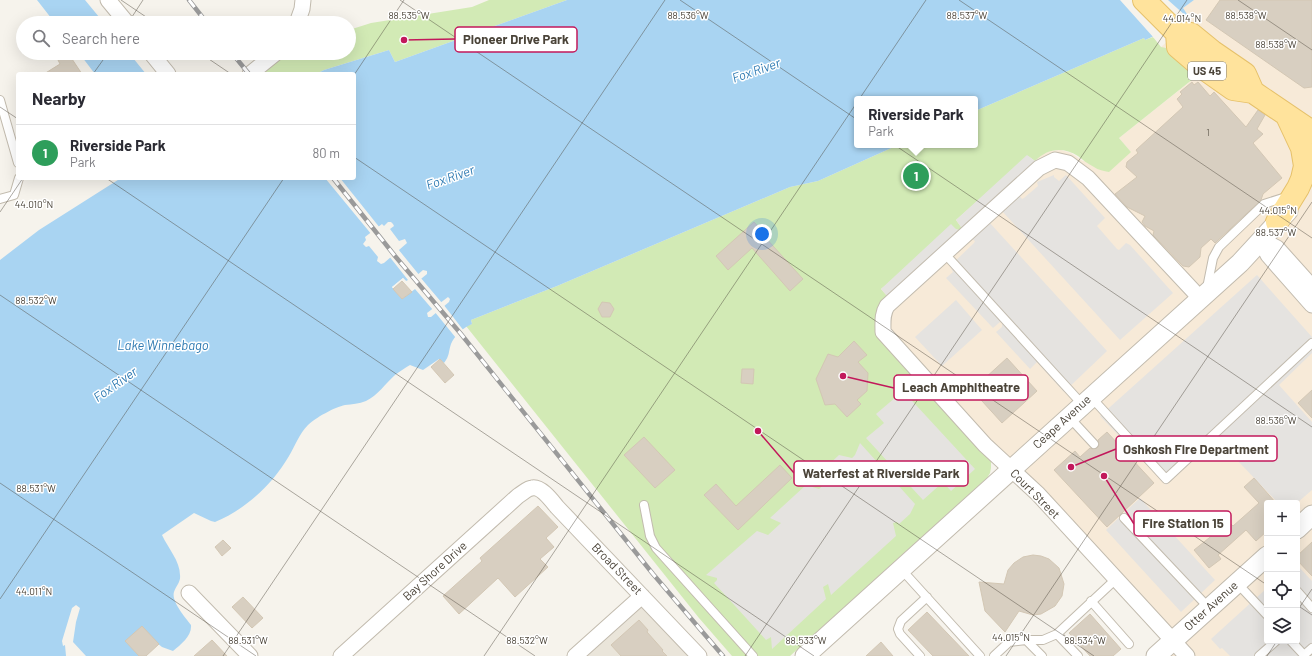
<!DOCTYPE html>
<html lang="en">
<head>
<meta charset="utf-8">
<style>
  :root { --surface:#fff; --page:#f7f7f7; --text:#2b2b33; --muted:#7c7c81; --line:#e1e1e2; --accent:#fc3f1d }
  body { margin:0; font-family:Barlow,sans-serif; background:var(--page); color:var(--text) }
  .controls { position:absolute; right:12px; bottom:12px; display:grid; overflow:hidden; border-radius:4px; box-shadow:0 4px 16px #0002 }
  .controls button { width:36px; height:36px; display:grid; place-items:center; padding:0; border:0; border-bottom:1px solid var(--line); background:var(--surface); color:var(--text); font:20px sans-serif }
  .you { position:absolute; left:762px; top:234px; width:14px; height:14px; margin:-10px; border:3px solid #fff; border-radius:50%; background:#1a73e8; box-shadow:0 0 0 6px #1a73e833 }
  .badge { display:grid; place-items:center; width:26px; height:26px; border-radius:50%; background:var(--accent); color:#fff; font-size:13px; font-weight:700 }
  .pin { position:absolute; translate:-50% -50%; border:2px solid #fff; box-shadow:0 1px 4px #0006 }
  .popup { position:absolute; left:854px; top:96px; width:124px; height:52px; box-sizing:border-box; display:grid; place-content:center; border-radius:4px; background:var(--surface); filter:drop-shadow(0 1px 3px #0005); font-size:13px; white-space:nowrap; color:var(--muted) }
  .popup b { font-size:15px; color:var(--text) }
  .popup::after { content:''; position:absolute; left:50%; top:100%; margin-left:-8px; border:8px solid transparent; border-top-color:var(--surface) }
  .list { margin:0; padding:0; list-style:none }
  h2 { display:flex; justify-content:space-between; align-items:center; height:52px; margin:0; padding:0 16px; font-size:17px }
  h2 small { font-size:13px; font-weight:400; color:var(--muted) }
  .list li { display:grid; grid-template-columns:26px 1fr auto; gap:12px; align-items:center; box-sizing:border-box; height:56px; padding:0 16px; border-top:1px solid var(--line) }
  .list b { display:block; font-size:15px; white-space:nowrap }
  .list p { margin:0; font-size:13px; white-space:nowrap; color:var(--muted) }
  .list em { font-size:13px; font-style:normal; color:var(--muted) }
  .icon { flex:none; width:22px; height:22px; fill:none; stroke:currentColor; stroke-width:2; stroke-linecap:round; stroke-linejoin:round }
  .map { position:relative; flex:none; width:1312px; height:656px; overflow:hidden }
  .search { position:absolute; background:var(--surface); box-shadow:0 4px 16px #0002; left:16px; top:16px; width:340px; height:44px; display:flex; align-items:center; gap:10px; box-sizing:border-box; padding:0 14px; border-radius:22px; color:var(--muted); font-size:15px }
  .panel { position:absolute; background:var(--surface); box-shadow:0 4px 16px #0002; left:16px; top:72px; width:340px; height:108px; border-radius:4px }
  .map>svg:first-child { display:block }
  .residential { fill:#eae5da }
  .commercial { fill:#f7ead8; fill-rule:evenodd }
  .green { fill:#d2eab5 }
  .parking { fill:#e5e3e0 }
  .water { fill:#a9d4f2; fill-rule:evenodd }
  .pier { fill:#f6f3ec }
  .building { fill:#d8cfc1; stroke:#d3c7b4 }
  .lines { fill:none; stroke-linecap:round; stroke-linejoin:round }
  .service-casing { stroke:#c2bbae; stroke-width:10 }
  .minor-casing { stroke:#c2bbae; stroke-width:17 }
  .tertiary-casing { stroke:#c2bbae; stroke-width:21 }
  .primary-casing { stroke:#e6c16a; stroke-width:24 }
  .service { stroke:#fff; stroke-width:8 }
  .minor { stroke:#fff; stroke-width:15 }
  .tertiary { stroke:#fff; stroke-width:19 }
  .primary { stroke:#ffe39c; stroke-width:22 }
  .rail-casing { stroke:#9a9a9a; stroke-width:4.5 }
  .rail { stroke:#fff; stroke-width:3; stroke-dasharray:9; stroke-linecap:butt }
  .ticks { fill:none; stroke:#4b4439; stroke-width:1; stroke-opacity:0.45 }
  .labels { text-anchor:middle; stroke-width:3; stroke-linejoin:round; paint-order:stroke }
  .number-label { font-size:10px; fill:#6e675b }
  .shield { fill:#fff; stroke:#817c74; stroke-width:1 }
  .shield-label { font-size:11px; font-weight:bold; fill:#4b4439 }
  .street-label { font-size:12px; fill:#4b4439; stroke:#fff }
  .water-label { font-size:13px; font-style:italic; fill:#2e7ab2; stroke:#fff }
  .ticks-label { font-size:10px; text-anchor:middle; fill:#4b4439; stroke:#fff; stroke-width:3; stroke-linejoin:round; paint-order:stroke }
  .leader { fill:none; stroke:#c2185b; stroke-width:1.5 }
  .callout-dot { fill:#c2185b; stroke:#fff; stroke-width:1.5 }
  .callout { fill:#fff; stroke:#c2185b; stroke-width:1.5 }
  .callout-label { font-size:13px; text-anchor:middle; font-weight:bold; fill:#4b4439 }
</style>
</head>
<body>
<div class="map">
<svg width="1312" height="656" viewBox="0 0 1312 656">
  <rect width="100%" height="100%" fill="#f6f3ec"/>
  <path class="residential" d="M 642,605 L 690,656 L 586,656 Z"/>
  <path class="commercial" d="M 1194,0 L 1312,0 L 1312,656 L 1156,656 L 1173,641 L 883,332 L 881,289 L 1027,155 L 1034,161 L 1043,154 L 1050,151 L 1061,150 L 1071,153 L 1083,161 L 1131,152 L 1119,138 L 1197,76 L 1161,47 L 1191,21 L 1183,8 ZM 1267,503 L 1297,503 L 1297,641 L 1267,641 Z"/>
  <path class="green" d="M 489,0 L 567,0 L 395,62 L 389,50 L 324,70 L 316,74 L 262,74 L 277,53 L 349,53 L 349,30 L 371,23 L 472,7 Z
    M 1153,37 L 1161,47 L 1166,48 L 1176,58 L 1198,75 L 1119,138 L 1131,152 L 1109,172 C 1104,171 1098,170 1094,167 C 1088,164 1083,160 1078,156 C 1062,146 1047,149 1035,161 L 1028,156 L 956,220 L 961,227 L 961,229 L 958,230 L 956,229 L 881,289 L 887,296 L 877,313 L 991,460 L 991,468 L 990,473 L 987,478 L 790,656 L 732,656 L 699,618 L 466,326 L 472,324 L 471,320 L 557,286 L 790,187 L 818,181 L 898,145 L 975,145 L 975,111 L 1144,38 L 1145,40 Z"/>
  <path class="parking" d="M 1027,155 L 1035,161 L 961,229 L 961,227 L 956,220 Z
    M 1054,175 L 1054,177 L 1059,181 L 1066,175 L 1105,218 L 1097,226 L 1117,249 L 1119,250 L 1126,243 L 1130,245 L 1173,293 L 1120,340 L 1002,211 L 1019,195 L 1022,199 L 1024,198 L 1038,186 L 1037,182 Z
    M 989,222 L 1107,351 L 1064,392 L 1037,362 L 1030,369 L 996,332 L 1002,327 L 1002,323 L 1000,322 L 993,328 L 946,278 L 953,272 L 950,266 L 974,243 L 975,241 L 970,238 Z
    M 951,224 L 956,229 L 959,230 L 887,296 L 881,289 Z
    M 1257,275 L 1312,337 L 1312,353 L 1279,385 L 1312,422 L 1312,490 L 1297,503 L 1278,503 L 1217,439 L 1166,485 L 1100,416 Z
    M 956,300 L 982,330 L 942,366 L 915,337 Z
    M 903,391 L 975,469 L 951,491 L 943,482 L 923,500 L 866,438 L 884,423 L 876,414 Z
    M 860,443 L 915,504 L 910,514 L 899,524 L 897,522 L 893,523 L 896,536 L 831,595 L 828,584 L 823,587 L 826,599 L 772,649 L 771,637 L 766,640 L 726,596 L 714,583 L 717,580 L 717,578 L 706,575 L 757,531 L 768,535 L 781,523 L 770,518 L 806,485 L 819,489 L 833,476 L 821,472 L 839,455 L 852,458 L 855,455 Z
    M 1140,498 L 1215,580 L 1181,612 L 1106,530 Z
    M 1297,565 L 1312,581 L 1312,656 L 1230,656 L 1222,648 L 1220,649 L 1211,639 L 1267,588 L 1267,641 L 1297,641 Z"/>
  <path class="water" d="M 37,0 L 85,0 L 104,23 L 55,23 Z
    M 567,0 L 1194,0 L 1183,8 L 1187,14 C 1173,24 1161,34 1145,40 L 1144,38 L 975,111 L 975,99 L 857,99 L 857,145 L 898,145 L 818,181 L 790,187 L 557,286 L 471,320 L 472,324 C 464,327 454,336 451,344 C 448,353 450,355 444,363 L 439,359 L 423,370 L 410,365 C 405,368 400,371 395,375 C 385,384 378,395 366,401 C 359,404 352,404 345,405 C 335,407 315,418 308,425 C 299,434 295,446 289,456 C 272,485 246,509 215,522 L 211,521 L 194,513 L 162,535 C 168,548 180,561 180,575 C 181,582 176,586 174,592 C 171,601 185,617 191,625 C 192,636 181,644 173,651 L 162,647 L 157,643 L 138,656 L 86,656 L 73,642 L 76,622 L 80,608 L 76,605 L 72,608 L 62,641 L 63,646 L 65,645 L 66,656 L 0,656 L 0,260 L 39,230 L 121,178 L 354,178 L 354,74 L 316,74 L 324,70 L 389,50 L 395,62 ZM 388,222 L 391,222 L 393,224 L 394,226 L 390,229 L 399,241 L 405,239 L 407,243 L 384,263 L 381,264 L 377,261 L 378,257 L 369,246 L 366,247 L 363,244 L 366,240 L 365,237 L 382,224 L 384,226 ZM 423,270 L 427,271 L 427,274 L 411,287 L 413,290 L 402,299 L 392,287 L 403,278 L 408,283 ZM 448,297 L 450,299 L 449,302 L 431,317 L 428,317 L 427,313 Z
    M 79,53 L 129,53 L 146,74 L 95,74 Z"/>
  <path class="pier" d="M 1120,0 L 1168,0 L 1186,16 L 1170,29 L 1154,38 Z
    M 325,178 L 340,178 L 380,228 L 372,235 Z
    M 398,249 L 420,276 L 409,285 L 407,285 L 403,280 L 395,288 L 402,297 L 411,290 L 410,286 L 420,277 L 442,303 L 433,310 L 415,289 L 402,299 L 392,287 L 403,278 L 406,281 L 408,280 L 389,256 Z
    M 443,304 L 464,331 L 456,338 L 434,311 Z"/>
  <path class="building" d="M 1220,0 L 1312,0 L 1312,87 L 1304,88 L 1206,20 Z
    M 68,53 L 82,74 L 44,74 L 60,64 L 58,60 Z
    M 1192,82 L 1194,85 L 1198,82 L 1210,96 L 1214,92 L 1246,127 L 1258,110 L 1265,115 L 1257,129 L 1263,134 L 1253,143 L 1282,178 L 1263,194 L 1261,200 L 1215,243 L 1211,239 L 1201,248 L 1200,257 L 1189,267 L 1183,266 L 1153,235 L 1154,231 L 1145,226 L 1142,222 L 1145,216 L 1127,207 L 1115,194 L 1137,177 L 1126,167 L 1127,162 L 1138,153 L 1136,150 L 1183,107 L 1177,99 L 1182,94 L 1180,92 Z
    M 754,222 L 766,235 L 764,236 L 803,279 L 790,291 L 752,248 L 728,270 L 716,256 Z
    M 402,281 L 412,292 L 402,299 L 393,289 Z
    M 602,302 L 610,303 L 614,309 L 610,317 L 602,317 L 598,309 Z
    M 854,341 L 867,355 L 858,362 L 868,373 L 867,391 L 857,400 L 861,404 L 847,417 L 835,404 L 825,405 L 816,379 L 828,354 L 838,357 Z
    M 1007,358 L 1037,391 L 1002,423 L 972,390 Z
    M 440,359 L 454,375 L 445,383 L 431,367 Z
    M 742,369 L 754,369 L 753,384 L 741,383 Z
    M 1312,390 L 1312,418 L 1298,403 Z
    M 1107,432 L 1154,483 L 1107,527 L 1054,470 L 1075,451 L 1080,457 L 1090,448 L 1093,449 L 1097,448 L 1099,445 L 1098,440 Z
    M 644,437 L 675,470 L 655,488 L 624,455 Z
    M 780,465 L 792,478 L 738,530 L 704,495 L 716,484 L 736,506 Z
    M 1254,478 L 1276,503 L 1267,503 L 1267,531 L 1256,541 L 1246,530 L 1218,555 L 1221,559 L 1209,568 L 1194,550 L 1214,534 L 1207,527 L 1221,514 L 1233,526 L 1259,503 L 1244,487 Z
    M 538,506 L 558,527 L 546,538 L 554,547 L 540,559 L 548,567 L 515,597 L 498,578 L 459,614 L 443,596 L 482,561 L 480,558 Z
    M 223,540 L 231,548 L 222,556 L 215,547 Z
    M 1312,542 L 1312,576 L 1297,560 L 1297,556 Z
    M 1033,555 L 1041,556 L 1049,559 L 1059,568 L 1064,584 L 1062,596 L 1055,606 L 1041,614 L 1033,615 L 1019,611 L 1005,632 L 985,611 L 979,582 L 1004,584 L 1008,570 L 1014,563 L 1023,557 Z
    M 243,597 L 263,618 L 252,628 L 232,607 Z
    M 927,612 L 969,656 L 933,656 L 908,630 Z
    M 1090,614 L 1121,649 L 1113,656 L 1090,656 L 1069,633 Z
    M 639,620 L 648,630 L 647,632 L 663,650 L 662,651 L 667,656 L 621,656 L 611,645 Z
    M 142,626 L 159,644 L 146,656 L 139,656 L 125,641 Z
    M 212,640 L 227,656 L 194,656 Z
    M 881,642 L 893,656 L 866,656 Z"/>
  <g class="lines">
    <g class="service-casing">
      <path id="service" d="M 0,100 L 18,163
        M 0,199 L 14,195 L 19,178
        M 945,254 L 1082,404
        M 1207,288 L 1213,258 L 1219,247 L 1264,204 L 1286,197
        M 1091,397 L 1166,479 L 1312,343
        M 1069,417 L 1094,444
        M 644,505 L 650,536 L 656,548 L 753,656
        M 1124,518 L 1209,608
        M 901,569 L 980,656
        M 1237,583 L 1267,615
        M 1297,591 L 1312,608
        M 1091,601 L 1129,644
        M 1057,634 L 1078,656
        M 1026,640 L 1042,656
        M 1291,641 L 1304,655 L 1312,648
        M 920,656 L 900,634 L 898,629 L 901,621 L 927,597
        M 994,656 L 1009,642 L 1026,640 L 1043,640 L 1057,634 L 1116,579
        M 1259,656 L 1276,641"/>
    </g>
    <g class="minor-casing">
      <path id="minor" d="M 108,0 L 127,23
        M 297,23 L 302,9 L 303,0
        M 151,53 L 168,74
        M 250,74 L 276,53
        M 1260,239 L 1268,255 L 1312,305
        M 1260,239 L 1277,248 L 1312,287
        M 189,593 L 250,656
        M 341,656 L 518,496 C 523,493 528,488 532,488 C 541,486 552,501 557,507 L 699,656
        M 575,656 L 642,596
        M 1187,656 L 1038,494 L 985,445 L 883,332 C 883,322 882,314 887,306 L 1039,168 L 1055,160 L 1068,163 L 1088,178 L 1200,298"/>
    </g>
    <g class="tertiary-casing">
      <path id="tertiary" d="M 1297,529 L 1312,515
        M 805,656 L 1240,263 L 1288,211
        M 1156,656 L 1267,556"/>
    </g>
    <g class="primary-casing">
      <path id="primary" d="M 1144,0 L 1177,33
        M 1177,33 L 1178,47 L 1199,65 L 1233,89 L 1253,92 L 1312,132
        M 1177,33 L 1191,34 L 1213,52 L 1245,74 L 1253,92
        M 1277,222 L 1298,188 L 1302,179 L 1305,166 L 1302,148 L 1287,116"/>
    </g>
    <use href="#service" class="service"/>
    <use href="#minor" class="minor"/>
    <use href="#tertiary" class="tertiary"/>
    <use href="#primary" class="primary"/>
    <g class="rail-casing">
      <path id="rail" d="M 189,0 L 207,23
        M 232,53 L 249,74
        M 333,178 L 395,256 L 461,334 L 653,574 L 723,656"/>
    </g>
    <use href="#rail" class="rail"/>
  </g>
  <path class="ticks" d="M 121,0 L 155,23M 400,0 L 1267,585M 680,0 L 1312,427M 959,0 L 1312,238M 1238,0 L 1312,50M 128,23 L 143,0M 200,53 L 231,74M 93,74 L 108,53M 354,75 L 404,0M 0,107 L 18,119M 354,157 L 1094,656M 106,178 L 814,656M 0,212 L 23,178M 0,295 L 535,656M 0,483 L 256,656M 0,599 L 284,178M 1297,605 L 1312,615M 1297,611 L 1312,589M 223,656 L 665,0M 484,656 L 926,0M 745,656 L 1187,0M 1006,656 L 1312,202M 1267,656 L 1277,641"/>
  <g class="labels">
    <g class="number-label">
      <text x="1208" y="136">1</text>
    </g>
    <rect class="shield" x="1188" y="62" width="38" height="18" rx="3"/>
    <g class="shield-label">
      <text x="1207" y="75">US 45</text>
    </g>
    <g class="street-label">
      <text transform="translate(1062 422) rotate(-42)" y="4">Ceape Avenue</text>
      <text transform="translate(1035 494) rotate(45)" y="4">Court Street</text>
      <text transform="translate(617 569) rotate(46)" y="4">Broad Street</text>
      <text transform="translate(435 571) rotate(-42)" y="4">Bay Shore Drive</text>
      <text transform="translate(1211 606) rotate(-42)" y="4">Otter Avenue</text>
    </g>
    <g class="water-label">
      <text transform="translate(756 70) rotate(-19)" y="5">Fox River</text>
      <text transform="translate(450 177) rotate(-19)" y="5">Fox River</text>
      <text x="163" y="350">Lake Winnebago</text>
      <text transform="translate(115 384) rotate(-35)" y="5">Fox River</text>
    </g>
  </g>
  <g class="ticks-label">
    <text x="1246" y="19">88.538°W</text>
    <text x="409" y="19">88.535°W</text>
    <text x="688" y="19">88.536°W</text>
    <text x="967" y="19">88.537°W</text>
    <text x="1182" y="22">44.014°N</text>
    <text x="1276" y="48">88.538°W</text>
    <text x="34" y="208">44.010°N</text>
    <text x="1278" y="214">44.015°N</text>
    <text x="1276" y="236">88.537°W</text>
    <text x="36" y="304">88.532°W</text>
    <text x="1276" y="424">88.536°W</text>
    <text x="36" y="492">88.531°W</text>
    <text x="34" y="595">44.011°N</text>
    <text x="1011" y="641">44.015°N</text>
    <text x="248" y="644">88.531°W</text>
    <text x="527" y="644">88.532°W</text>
    <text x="806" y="644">88.533°W</text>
    <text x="1085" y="644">88.534°W</text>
  </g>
  <path class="leader" d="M404 40L455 39M843 376L894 388M1071 467L1116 449M758 431L794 473M1104 476L1134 524"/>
  <g class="callout-dot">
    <circle cx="404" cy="40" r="4"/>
    <circle cx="843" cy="376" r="4"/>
    <circle cx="1071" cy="467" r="4"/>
    <circle cx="758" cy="431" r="4"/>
    <circle cx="1104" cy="476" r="4"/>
  </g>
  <g class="callout">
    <rect x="455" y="27" width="122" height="25" rx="4"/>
    <rect x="894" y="375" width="134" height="25" rx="4"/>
    <rect x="1116" y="436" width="161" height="25" rx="4"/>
    <rect x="794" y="461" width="174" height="25" rx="4"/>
    <rect x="1134" y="511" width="97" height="25" rx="4"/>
  </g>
  <g class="callout-label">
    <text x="516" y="44">Pioneer Drive Park</text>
    <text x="961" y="392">Leach Amphitheatre</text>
    <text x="1196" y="454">Oshkosh Fire Department</text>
    <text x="881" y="478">Waterfest at Riverside Park</text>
    <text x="1183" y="528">Fire Station 15</text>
  </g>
</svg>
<div class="controls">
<button>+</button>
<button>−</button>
<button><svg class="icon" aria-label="locate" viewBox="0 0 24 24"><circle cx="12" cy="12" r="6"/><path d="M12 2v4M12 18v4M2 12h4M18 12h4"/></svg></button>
<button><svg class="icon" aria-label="layers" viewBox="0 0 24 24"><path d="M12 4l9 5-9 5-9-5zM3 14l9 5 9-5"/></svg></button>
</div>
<div class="you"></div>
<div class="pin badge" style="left:916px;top:176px;background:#2e9e5b">1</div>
<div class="popup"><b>Riverside Park</b>Park</div>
<div class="search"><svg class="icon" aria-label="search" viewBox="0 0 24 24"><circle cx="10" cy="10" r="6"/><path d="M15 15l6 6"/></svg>Search here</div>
<section class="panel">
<h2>Nearby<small></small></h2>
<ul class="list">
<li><span class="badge" style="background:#2e9e5b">1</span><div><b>Riverside Park</b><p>Park</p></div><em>80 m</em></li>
</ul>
</section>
</div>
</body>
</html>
